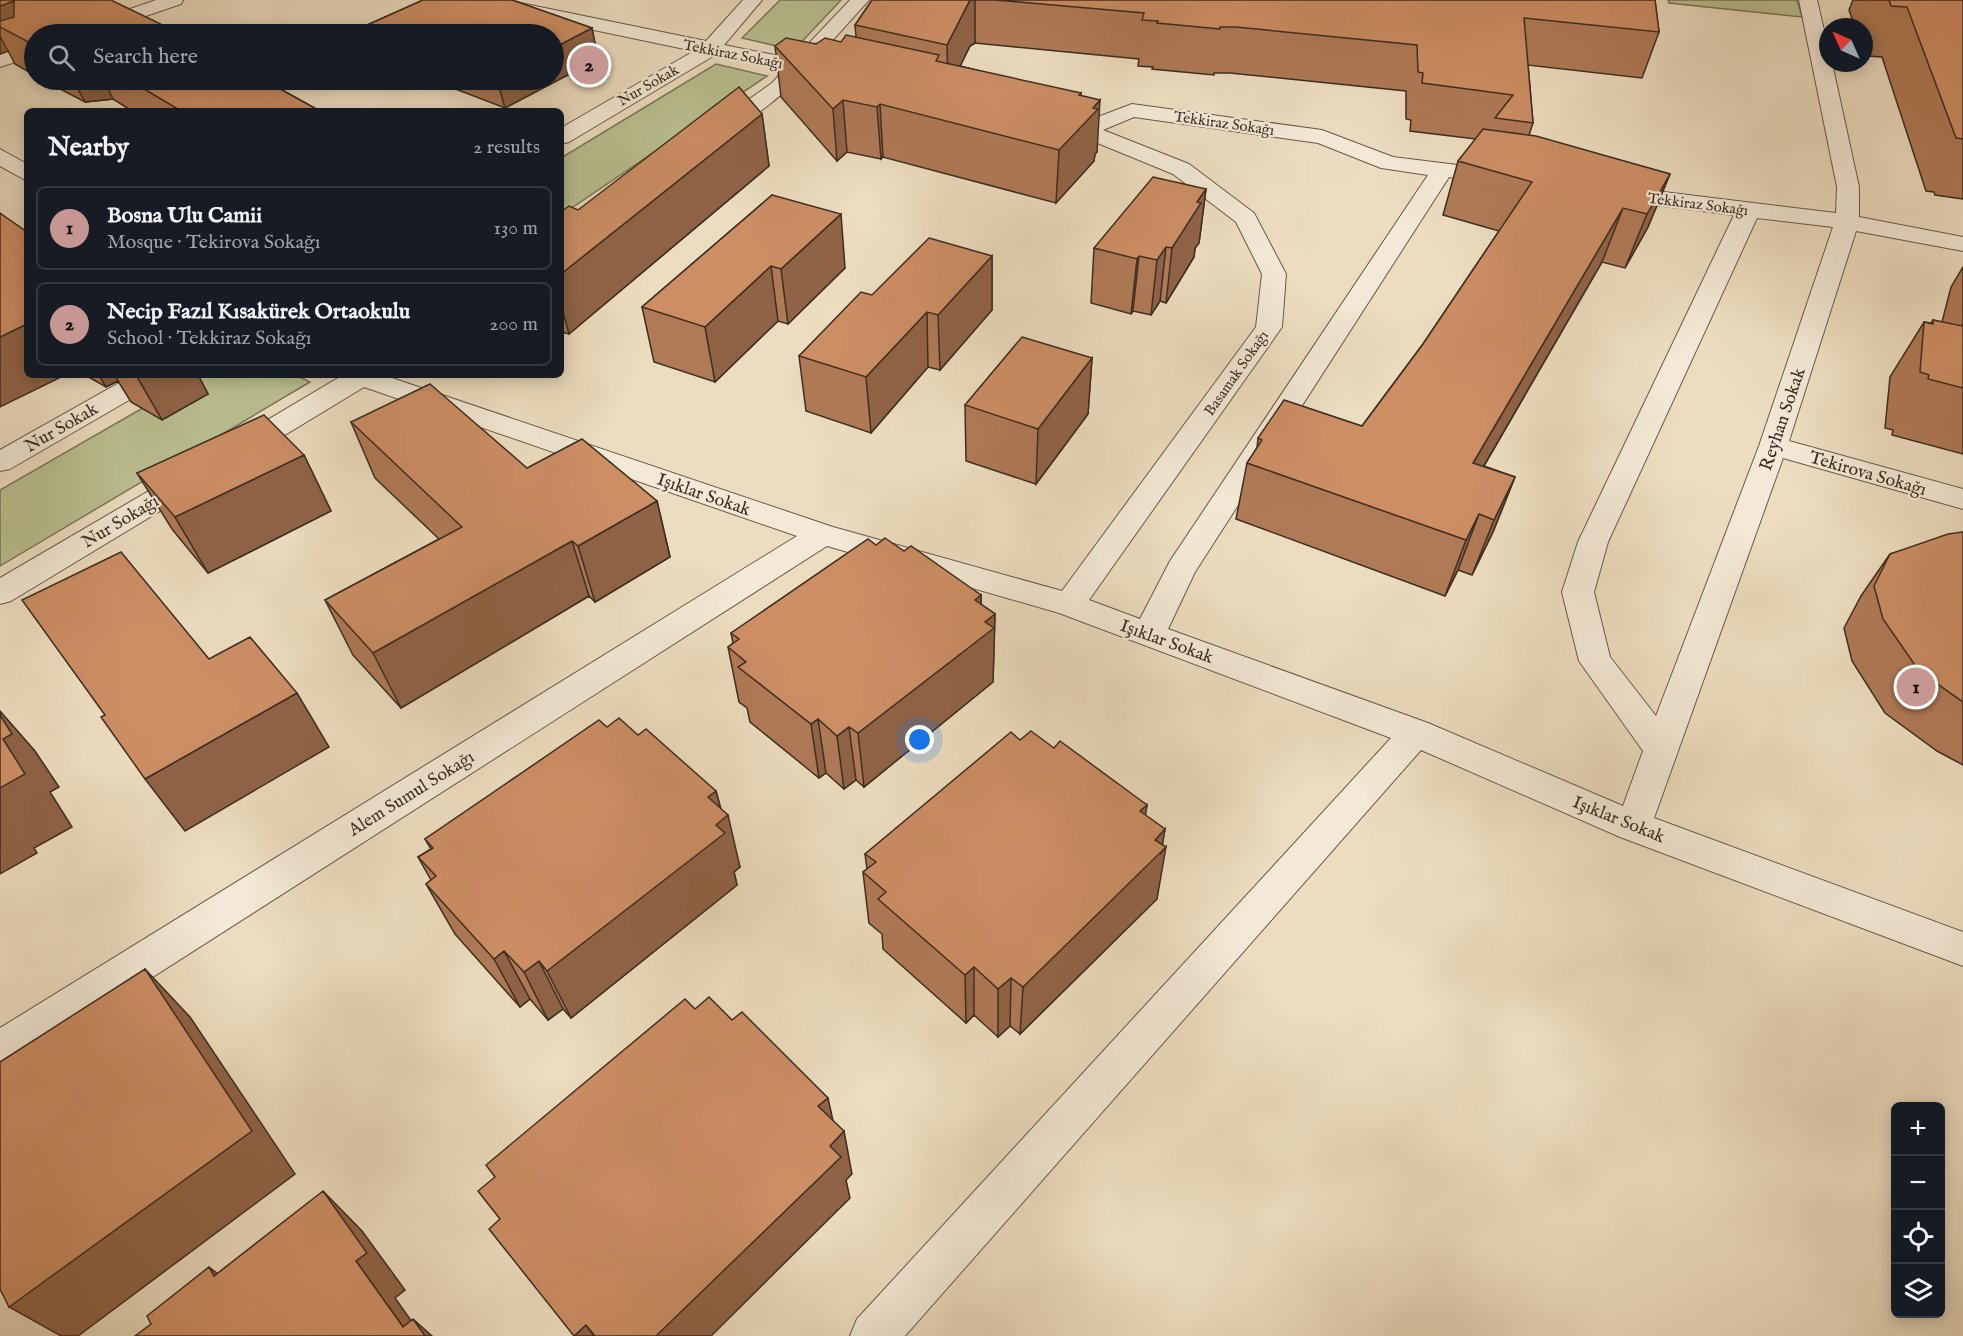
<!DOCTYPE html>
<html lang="en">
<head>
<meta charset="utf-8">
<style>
  :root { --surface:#171b24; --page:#242831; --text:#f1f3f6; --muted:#9ea1a6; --line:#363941; --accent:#c59692 }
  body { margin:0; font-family:"IM FELL English",serif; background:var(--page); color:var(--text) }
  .controls { position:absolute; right:18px; bottom:18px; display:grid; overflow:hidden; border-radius:9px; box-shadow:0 3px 15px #0003 }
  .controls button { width:54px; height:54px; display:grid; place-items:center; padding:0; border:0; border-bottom:2px solid var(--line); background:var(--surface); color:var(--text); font:30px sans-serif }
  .compass { position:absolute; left:1819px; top:18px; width:54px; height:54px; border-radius:50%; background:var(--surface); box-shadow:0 3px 15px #0003; rotate:315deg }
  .you { position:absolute; left:920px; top:740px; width:21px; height:21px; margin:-15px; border:4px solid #fff; border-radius:50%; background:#1a73e8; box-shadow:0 0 0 9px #1a73e833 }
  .badge { display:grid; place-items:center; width:39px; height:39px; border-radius:50%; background:var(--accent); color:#111; font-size:20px; font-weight:700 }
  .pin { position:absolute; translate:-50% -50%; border:3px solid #fff; box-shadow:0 2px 6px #0006 }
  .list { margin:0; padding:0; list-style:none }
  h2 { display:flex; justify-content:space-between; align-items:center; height:78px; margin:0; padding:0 24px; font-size:26px }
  h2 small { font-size:20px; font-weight:400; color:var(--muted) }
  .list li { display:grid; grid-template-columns:39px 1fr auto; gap:18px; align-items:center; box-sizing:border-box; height:84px; margin:0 12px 12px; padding:0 12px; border:2px solid var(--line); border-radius:9px }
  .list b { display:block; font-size:22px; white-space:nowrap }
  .list p { margin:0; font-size:20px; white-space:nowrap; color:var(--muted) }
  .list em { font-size:20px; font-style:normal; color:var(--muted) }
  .icon { flex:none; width:33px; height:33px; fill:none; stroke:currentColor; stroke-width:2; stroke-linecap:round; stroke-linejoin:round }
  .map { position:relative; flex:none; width:1963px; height:1336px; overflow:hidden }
  .search { position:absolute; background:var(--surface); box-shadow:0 3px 15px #0003; left:24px; top:24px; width:540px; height:66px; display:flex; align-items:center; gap:15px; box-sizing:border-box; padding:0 21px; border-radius:33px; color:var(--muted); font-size:22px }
  .panel { position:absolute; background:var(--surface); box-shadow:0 3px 15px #0003; left:24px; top:108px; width:540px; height:270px; border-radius:9px }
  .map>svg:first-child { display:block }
  .green { fill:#bac091; stroke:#7b765a; stroke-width:1.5 }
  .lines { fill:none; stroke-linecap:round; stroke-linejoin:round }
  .minor-casing { stroke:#68594a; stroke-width:2 }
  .minor { fill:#f3e9d6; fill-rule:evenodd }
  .wall { fill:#b07a56; stroke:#3c2d23; stroke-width:1.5 }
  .shaded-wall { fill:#906346; stroke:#3c2d23; stroke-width:1.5 }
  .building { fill:#cd8e64; stroke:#3c2d23; stroke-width:1.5 }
  .labels { text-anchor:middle; stroke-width:4.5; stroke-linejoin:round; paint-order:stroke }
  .far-street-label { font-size:15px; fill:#3c2d23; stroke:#f3e9d6 }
  .street-label { font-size:18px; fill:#3c2d23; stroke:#f3e9d6 }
</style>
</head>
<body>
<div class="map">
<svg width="1963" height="1336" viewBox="0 0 1963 1336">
  <rect width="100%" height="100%" fill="#edddc0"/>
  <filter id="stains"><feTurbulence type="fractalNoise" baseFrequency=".00333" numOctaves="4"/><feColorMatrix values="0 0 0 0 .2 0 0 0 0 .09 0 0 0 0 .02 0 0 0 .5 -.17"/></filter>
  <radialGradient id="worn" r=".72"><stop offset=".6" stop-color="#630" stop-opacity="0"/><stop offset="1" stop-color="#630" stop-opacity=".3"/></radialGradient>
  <path class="green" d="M 780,0 L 841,0 L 794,50 L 742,38 Z
    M 1668,0 L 1797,0 L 1802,17 L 1669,3 Z
    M 716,64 L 767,76 L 561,215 L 561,158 Z
    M 200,375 L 296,375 L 310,382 L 0,566 L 0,490 Z"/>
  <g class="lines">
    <g class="minor-casing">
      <path id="minor" d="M 156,0 L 183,0 L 181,4 L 93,34 L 66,34 L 69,30 Z
        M 470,0 L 506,0 L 706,41 L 743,0 L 762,0 L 724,45 L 794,59 L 850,0 L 869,0 L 812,63 L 827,67 L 830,71 L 827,75 L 820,77 L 803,74 C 787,91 733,139 710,134 L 707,129 L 772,83 L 784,70 L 715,55 L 569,142 L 561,144 L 561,128 L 694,51 L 479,6 Z
        M 1799,0 L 1817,0 L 1828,47 L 1828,63 L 1832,63 L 1859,187 L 1859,217 L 1963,237 L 1963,251 L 1856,231 L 1789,441 L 1963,489 L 1963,509 L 1783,458 L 1654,818 L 1963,932 L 1963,966 L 1620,837 L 1421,750 L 905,1336 L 850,1336 L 857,1319 L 1391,738 L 1059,613 L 827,546 L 15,1065 L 0,1070 L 0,1028 L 797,536 L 364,387 L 247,458 L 237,460 L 227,458 L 223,451 L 227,444 L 343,375 L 383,375 L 833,527 L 1062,591 L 1256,327 L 1262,274 L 1236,222 L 1173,174 L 1078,135 L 1047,129 L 1044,124 L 1047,119 L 1055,118 L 1082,123 L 1132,104 L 1322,130 L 1393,157 L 1498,170 L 1506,172 L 1509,177 L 1506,182 L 1498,184 L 1449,177 L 1195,572 L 1168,629 L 1428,723 L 1623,806 L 1643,751 L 1579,661 L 1562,592 L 1578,542 L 1734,215 L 1615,200 L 1607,198 L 1603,193 L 1607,188 L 1615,186 L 1836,213 L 1837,187 ZM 1134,117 L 1318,143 L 1381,168 L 1428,175 L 1170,561 L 1140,619 L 1089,600 L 1282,327 L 1286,274 L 1254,213 L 1189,164 L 1103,130 ZM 1757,218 L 1833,227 L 1759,446 L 1656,716 L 1610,657 L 1594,592 L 1608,542 Z
        M 34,43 L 34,56 L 0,67 L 0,54 Z
        M 0,149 L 27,164 L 27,181 L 0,166 Z
        M 133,375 L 166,375 L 162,381 L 10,469 L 0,471 L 0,450 Z
        M 193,468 L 203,471 L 208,478 L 203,485 L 11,601 L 0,604 L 0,578 L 183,471 Z"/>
    </g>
    <use href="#minor" class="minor"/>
  </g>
  <path class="wall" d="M 0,0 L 34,34 L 34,75 L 15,64 L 8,51 L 0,54 Z
    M 423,0 L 512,0 L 592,28 L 598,59 L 505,108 L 432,80 L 554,80 L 554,34 L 368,34 L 365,26 Z
    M 872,0 L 1655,0 L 1659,32 L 1642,78 L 1528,65 L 1533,123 L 1529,135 L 1670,174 L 1648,227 L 1625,268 L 1602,262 L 1484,466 L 1515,477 L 1493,532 L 1472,575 L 1458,570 L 1445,596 L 1236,519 L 1247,463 L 1257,448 L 1258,438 L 1362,426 L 1423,344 L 1499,231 L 1443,215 L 1458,161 L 1476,139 L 1410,131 L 1411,120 L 1406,119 L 1406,91 L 1230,73 L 1214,73 L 1214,75 L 1152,69 L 1153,67 L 1138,66 L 1139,59 L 975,43 L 970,46 L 960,66 L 1081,96 L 1097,152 L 1095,154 L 1094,161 L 1056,203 L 883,157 L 881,159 L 847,152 L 837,161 L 781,97 L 775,46 L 841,42 L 856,37 L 855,25 Z
    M 1853,0 L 1963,0 L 1963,199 L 1935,195 L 1934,192 L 1926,191 L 1882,57 L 1867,56 L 1864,49 L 1864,27 L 1855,27 L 1849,10 Z
    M 43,80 L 264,80 L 320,111 L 132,111 L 113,99 L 85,102 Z
    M 762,114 L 769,166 L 569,334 L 561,332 L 561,212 L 578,210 Z
    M 1206,189 L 1199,243 L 1195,248 L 1194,257 L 1166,303 L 1160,301 L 1151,315 L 1133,311 L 1131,314 L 1091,303 L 1094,248 Z
    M 772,195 L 845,268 L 788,324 L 778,321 L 715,382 L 654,362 L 642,307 Z
    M 992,256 L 992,310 L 940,370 L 928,367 L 871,433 L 806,411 L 799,356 L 872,295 Z
    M 1963,267 L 1963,454 L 1892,435 L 1893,430 L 1885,428 L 1890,377 L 1924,322 L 1931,323 L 1933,320 L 1942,322 L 1951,287 Z
    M 1092,358 L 1088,414 L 1036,484 L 966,461 L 965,405 Z
    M 85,375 L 198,375 L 208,394 L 162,420 L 131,402 L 118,381 L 106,387 Z
    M 351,422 L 527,468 L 657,501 L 670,557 L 595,602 L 589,596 L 401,708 L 353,655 L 325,600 L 439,539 L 375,478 Z
    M 304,455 L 331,511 L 208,573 L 172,529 L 137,473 Z
    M 1963,532 L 1963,765 L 1937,751 L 1885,713 L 1852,661 L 1844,628 L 1861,596 L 1890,554 Z
    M 876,545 L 904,551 L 981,595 L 981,604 L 995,614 L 993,682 L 864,787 L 856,780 L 844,789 L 826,773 L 819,778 L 750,722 L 747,708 L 739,702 L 728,647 L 733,643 L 731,633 Z
    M 607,727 L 716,791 L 721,809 L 740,867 L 734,872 L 737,885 L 571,1018 L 563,1009 L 548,1020 L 530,999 L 520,1007 L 455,934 L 426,884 L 431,880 L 418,857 L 431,849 L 425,839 Z
    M 1020,740 L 1054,748 L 1147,805 L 1145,815 L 1165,829 L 1162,845 L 1157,899 L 1020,1034 L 1010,1026 L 998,1037 L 974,1015 L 966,1023 L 883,949 L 882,934 L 869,923 L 863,872 L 867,869 L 865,854 Z"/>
  <path class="shaded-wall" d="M 970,0 L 975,0 L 975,43 L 970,46 L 948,91 L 947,45 Z
    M 14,1 L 34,40 L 0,27 L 0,6 Z
    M 592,28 L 598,59 L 505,108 L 497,80 L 554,80 L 554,48 Z
    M 0,36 L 8,51 L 0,54 Z
    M 73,80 L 104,80 L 113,99 L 85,102 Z
    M 1081,93 L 1079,129 L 1093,108 L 1100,100 L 1097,152 L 1095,154 L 1094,161 L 1056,203 L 1059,150 L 1079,95 Z
    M 843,100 L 847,152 L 837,161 L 833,109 Z
    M 880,104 L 883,157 L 881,159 L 877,107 Z
    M 762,114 L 769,166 L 569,334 L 561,304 L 561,274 Z
    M 1670,174 L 1648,227 L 1625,268 L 1647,214 Z
    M 1206,189 L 1199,243 L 1195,248 L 1194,257 L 1166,303 L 1172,248 L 1197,202 Z
    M 1623,208 L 1602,262 L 1453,519 L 1473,463 Z
    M 841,214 L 845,268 L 788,324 L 781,269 Z
    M 1166,247 L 1160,301 L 1151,315 L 1157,260 Z
    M 992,256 L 992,310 L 940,370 L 938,315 Z
    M 1139,256 L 1133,311 L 1131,314 L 1137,259 Z
    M 771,266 L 778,321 L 715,382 L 705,327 Z
    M 927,312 L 928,367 L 871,433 L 866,377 Z
    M 27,324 L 27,375 L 65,375 L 0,407 L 0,337 Z
    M 1092,358 L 1088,414 L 1036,484 L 1038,429 Z
    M 99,375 L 115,375 L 118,381 L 106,387 Z
    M 136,375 L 198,375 L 208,394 L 162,420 Z
    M 304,455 L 331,511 L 208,573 L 175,517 Z
    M 1515,477 L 1493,532 L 1472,575 L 1494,520 Z
    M 657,501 L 670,557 L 595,602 L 578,546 Z
    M 1479,514 L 1458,570 L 1445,596 L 1466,540 Z
    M 572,541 L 589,596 L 401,708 L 373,653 Z
    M 981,595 L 981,638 L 985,622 L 995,614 L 993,682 L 864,787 L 858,733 L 975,600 Z
    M 297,693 L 329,747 L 185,831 L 145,779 Z
    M 0,711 L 35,751 L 59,787 L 50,792 L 72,827 L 34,848 L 37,853 L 0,874 L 0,788 L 3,739 Z
    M 818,719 L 826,773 L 819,778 L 811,724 Z
    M 849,727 L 856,780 L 844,789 L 837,736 Z
    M 716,791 L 723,819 L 728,815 L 740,867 L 734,872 L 737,885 L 571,1018 L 547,971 L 708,797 Z
    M 1147,805 L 1139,857 L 1140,811 Z
    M 1165,829 L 1161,853 L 1166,847 L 1157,899 L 1020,1034 L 1023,987 Z
    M 504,951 L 530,999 L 520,1007 L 494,959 Z
    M 539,961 L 563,1009 L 548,1020 L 524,972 Z
    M 974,967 L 974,1015 L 966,1023 L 965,975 Z
    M 145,969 L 190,1017 L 295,1174 L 78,1336 L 61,1336 L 9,1307 Z
    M 1011,978 L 1010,1026 L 998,1037 L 998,989 Z
    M 828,1098 L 837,1139 L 844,1131 L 852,1174 L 846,1180 L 850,1198 L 711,1336 L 656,1336 L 818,1106 Z
    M 323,1191 L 362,1231 L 405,1290 L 395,1298 L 422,1336 L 403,1327 L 356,1261 Z
    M 209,1267 L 257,1304 L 214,1276 Z
    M 413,1319 L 432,1336 L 425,1336 Z
    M 586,1325 L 594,1336 L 574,1336 Z"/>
  <path class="building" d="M 0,0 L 111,0 L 181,34 L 34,34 L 34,45 L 0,27 L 0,21 L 14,17 L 14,1 L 0,6 Z
    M 423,0 L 512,0 L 592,28 L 554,48 L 554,34 L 386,34 L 365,26 Z
    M 872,0 L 971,0 L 970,0 L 947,45 L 855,25 Z
    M 996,0 L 1655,0 L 1659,32 L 1524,18 L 1533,123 L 1495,118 L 1513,95 L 1422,83 L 1423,73 L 1418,72 L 1417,45 L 1236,27 L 1220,27 L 1220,29 L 1157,23 L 1158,21 L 1142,20 L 1144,13 Z
    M 1889,0 L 1963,0 L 1963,139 L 1956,138 L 1907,7 L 1891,6 Z
    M 846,35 L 939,55 L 936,61 L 1081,93 L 1079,95 L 1100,100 L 1093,108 L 1098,109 L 1059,150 L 880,104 L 877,107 L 843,100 L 833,109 L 775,46 L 786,38 L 816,44 L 825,38 L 841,42 Z
    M 129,80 L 264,80 L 320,111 L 181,111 Z
    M 739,87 L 762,114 L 561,274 L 561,212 L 569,206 L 578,210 Z
    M 1483,129 L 1536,136 L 1670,174 L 1647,214 L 1623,208 L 1473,463 L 1515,477 L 1494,520 L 1479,514 L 1466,540 L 1247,463 L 1262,440 L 1258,438 L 1284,400 L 1362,426 L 1423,344 L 1532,182 L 1458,161 Z
    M 1153,177 L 1206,189 L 1197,202 L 1201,203 L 1172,248 L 1166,247 L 1157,260 L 1139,256 L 1137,259 L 1094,248 Z
    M 772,195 L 841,214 L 781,269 L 771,266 L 705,327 L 642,307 Z
    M 0,213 L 27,232 L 27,324 L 0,337 Z
    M 929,238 L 992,256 L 938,315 L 927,312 L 866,377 L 799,356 L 861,292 L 872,295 Z
    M 1933,320 L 1962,326 L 1963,323 L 1963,388 L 1928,379 L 1929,375 L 1920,372 L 1924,322 L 1933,324 Z
    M 1022,337 L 1092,358 L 1038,429 L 965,405 Z
    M 430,384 L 527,468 L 582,439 L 657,501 L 578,546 L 572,541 L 373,653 L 325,600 L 462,527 L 351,422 Z
    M 264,415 L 304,455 L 175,517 L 137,473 Z
    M 1963,532 L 1963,702 L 1919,671 L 1883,619 L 1874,586 L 1890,554 L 1948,534 Z
    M 885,538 L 904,551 L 911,546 L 981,595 L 975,600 L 995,614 L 985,622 L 994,628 L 858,733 L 849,727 L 837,736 L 818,719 L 811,724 L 738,667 L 746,662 L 728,647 L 739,639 L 731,633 L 868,539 L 876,545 Z
    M 121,552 L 209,659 L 250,637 L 297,693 L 145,779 L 101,717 L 105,715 L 22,600 Z
    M 0,715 L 12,734 L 3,739 L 25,774 L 0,788 Z
    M 619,718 L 638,735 L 646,729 L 716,791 L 708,797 L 728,815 L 716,825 L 725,833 L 547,971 L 539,961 L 524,972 L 504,951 L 494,959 L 426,884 L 436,876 L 418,857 L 433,848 L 425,839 L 599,720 L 607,727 Z
    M 1031,731 L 1054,748 L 1060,741 L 1147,805 L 1140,811 L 1165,829 L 1155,840 L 1166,847 L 1023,987 L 1011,978 L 998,989 L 974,967 L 965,975 L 878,899 L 886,892 L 863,872 L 876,862 L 865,854 L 1011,732 L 1020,740 Z
    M 145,969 L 252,1131 L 9,1307 L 0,1289 L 0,1062 Z
    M 709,997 L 732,1020 L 742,1012 L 828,1098 L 818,1106 L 844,1131 L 830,1146 L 841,1157 L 656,1336 L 595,1336 L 586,1325 L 574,1336 L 489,1229 L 500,1219 L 478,1191 L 495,1177 L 486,1165 L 685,999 L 695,1009 Z
    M 323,1191 L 367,1253 L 356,1261 L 403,1327 L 413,1319 L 425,1336 L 135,1336 L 151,1324 L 147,1316 L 209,1267 L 214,1276 Z"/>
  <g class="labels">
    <g class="far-street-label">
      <text transform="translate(733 54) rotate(11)" y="5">Tekkiraz Sokağı</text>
      <text transform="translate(648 85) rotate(-30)" y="5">Nur Sokak</text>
      <text transform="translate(1224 123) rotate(8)" y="5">Tekkiraz Sokağı</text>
      <text transform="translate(1698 204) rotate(7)" y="5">Tekkiraz Sokağı</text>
      <text transform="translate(1236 373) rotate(-55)" y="5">Basamak Sokağı</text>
    </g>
    <g class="street-label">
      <text transform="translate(1782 419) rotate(-71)" y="6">Reyhan Sokak</text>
      <text transform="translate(61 427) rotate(-30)" y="6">Nur Sokak</text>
      <text transform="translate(1868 473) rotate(16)" y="6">Tekirova Sokağı</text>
      <text transform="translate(704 494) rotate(19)" y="6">Işıklar Sokak</text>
      <text transform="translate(120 521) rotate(-31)" y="6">Nur Sokağı</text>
      <text transform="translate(1167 641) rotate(20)" y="6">Işıklar Sokak</text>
      <text transform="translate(411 793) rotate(-32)" y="6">Alem Sumul Sokağı</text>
      <text transform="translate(1619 819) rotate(22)" y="6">Işıklar Sokak</text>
    </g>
  </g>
  <rect width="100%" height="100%" filter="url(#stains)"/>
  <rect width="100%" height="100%" fill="url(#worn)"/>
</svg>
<div class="controls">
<button>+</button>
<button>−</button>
<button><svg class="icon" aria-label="locate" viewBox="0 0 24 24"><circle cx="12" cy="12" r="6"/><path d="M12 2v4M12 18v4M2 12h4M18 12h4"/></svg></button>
<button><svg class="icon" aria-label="layers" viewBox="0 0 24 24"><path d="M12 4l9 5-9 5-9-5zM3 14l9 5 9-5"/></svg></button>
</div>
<svg class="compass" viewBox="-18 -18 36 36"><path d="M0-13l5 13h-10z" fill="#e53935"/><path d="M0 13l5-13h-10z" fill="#9ea1a6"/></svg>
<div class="you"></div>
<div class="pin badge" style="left:1916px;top:687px">1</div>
<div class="pin badge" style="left:589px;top:65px">2</div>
<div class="search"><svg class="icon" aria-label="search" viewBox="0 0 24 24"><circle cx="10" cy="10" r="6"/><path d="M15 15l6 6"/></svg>Search here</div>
<section class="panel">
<h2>Nearby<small>2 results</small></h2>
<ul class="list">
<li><span class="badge">1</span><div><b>Bosna Ulu Camii</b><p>Mosque · Tekirova Sokağı</p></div><em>130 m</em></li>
<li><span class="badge">2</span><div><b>Necip Fazıl Kısakürek Ortaokulu</b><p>School · Tekkiraz Sokağı</p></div><em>200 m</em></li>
</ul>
</section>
</div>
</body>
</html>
